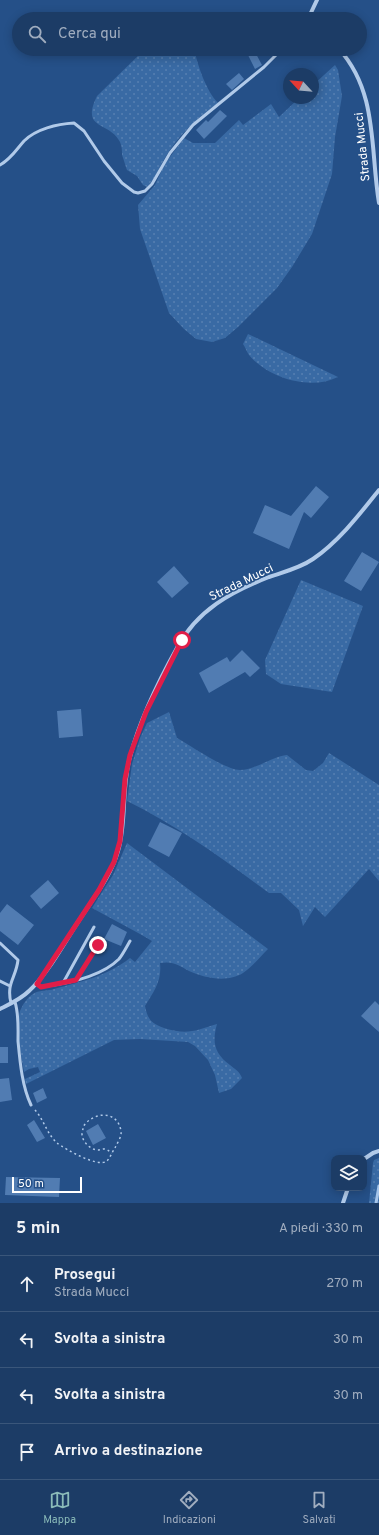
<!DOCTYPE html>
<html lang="it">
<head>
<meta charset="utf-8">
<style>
  :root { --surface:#1c3c66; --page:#25436c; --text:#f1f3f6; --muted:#a0adbf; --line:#3a567a; --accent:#8bbbb9 }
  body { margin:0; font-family:Overpass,sans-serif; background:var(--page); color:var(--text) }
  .controls { position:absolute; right:12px; bottom:12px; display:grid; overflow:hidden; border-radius:8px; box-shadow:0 2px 10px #0003 }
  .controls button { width:36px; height:36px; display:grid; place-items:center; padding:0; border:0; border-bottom:1px solid var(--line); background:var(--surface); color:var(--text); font:20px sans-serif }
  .compass { position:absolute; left:283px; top:68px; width:36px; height:36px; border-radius:50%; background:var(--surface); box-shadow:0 2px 10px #0003; rotate:296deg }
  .scale { position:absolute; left:12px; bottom:10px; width:70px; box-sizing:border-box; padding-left:4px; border:2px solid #fff; border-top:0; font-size:11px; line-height:14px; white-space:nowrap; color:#fff; -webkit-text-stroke:3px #255088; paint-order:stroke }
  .stop { position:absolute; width:12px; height:12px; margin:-9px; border:3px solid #e11d48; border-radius:50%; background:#fff }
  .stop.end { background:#e11d48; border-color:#fff; box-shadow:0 1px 4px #0008 }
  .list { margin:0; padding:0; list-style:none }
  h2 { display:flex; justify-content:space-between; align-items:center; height:52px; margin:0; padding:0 16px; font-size:17px }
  h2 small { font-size:13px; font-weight:400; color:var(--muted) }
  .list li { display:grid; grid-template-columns:26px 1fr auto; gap:12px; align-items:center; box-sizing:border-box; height:56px; padding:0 16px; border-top:1px solid var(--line) }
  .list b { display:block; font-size:15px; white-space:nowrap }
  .list p { margin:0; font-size:13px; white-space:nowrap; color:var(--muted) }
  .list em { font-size:13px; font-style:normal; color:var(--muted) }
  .icon { flex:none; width:22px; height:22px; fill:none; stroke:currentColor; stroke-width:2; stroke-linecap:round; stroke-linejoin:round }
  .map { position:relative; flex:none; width:379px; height:1203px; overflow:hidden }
  .search { position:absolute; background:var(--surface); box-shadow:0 2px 10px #0003; left:12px; right:12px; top:12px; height:44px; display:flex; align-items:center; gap:10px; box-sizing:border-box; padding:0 14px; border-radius:22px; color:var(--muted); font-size:15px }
  .sheet { height:276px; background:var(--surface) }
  nav { display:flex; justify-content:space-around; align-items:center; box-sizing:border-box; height:56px; border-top:1px solid var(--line); background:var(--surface); font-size:11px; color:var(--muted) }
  nav a { display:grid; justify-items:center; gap:2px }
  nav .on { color:var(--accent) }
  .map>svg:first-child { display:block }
  .grass { fill:url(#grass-dots) }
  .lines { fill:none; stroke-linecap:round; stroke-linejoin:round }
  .stream { stroke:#a5c5ea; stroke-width:3 }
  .building { fill:#517cb2 }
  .path { stroke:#b1cae9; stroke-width:1.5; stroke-dasharray:2 3; stroke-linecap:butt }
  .service { stroke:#b1cae9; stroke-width:3 }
  .minor { stroke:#b1cae9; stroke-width:4 }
  .route { stroke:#e11d48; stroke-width:5 }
  .labels { text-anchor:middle; stroke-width:3; stroke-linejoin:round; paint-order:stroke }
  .street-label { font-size:12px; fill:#fff; stroke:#255088 }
</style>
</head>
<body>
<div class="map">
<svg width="379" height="1203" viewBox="0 0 379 1203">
  <defs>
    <pattern id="grass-dots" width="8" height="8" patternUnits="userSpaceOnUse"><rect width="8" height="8" fill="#396aa4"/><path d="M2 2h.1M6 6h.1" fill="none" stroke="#5780b2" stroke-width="1.8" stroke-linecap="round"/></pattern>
  </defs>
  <rect width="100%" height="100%" fill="#255088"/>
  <path class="grass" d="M 145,49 L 194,49 C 198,66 206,91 218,103 C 199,117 183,131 170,150 C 161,162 157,177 147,187 L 143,185 L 137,176 L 127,170 C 125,165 124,160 122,155 C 122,151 122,146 120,142 C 110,121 80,131 97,96 Z
    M 335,65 L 338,70 L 342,96 L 335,137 L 332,174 L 312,234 L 292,267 L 277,288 L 238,327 L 225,338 L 212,342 L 196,339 L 184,329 L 169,313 L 140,229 L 138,205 L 155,185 L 164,165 L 184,138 L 193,143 L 215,143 L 239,120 L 243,125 L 271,104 L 279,117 L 299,98 L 313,98 L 313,85 Z
    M 248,334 L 338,377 C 310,391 268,378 249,355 C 247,352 245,347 243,344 Z
    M 301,580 L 363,606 L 332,692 L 281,684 L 266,674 L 265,660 Z
    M 169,712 L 177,738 C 191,746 226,770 240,770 C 255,770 271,757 287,755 L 306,770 L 313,771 L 323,763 L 329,753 L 379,785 L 379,881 L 369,869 L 325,917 L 315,907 L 303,926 L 299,910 L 281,893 L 269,893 C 223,859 178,826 127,801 L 132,764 L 140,738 L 147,723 Z
    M 127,843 L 268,949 C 260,957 252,967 243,973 C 227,983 205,978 189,971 C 178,965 174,961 160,963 C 162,981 154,991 145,1006 C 148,1020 151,1023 164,1028 C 187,1035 195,1031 217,1024 C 212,1042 214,1053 230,1065 C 235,1069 240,1072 242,1078 L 231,1089 L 219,1093 L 215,1075 L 208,1060 L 195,1046 L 188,1042 L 140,1039 L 114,1040 L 26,1084 L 25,1079 L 40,1072 L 38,1067 L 29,1069 L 24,1072 C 21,1055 15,1026 20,1011 C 23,1004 27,998 33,994 C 38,990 48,991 54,989 C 83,981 105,977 130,958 L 135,962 L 152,941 L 140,934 L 92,908 L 113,875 Z
    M 379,1158 L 379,1203 L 369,1203 L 373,1163 L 374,1160 Z"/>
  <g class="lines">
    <path class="stream" d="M 376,1203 L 379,1186"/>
  </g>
  <path class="building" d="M 255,52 L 262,65 L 255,69 L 248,55 Z
    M 239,73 L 244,79 L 232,90 L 226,84 Z
    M 220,110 L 227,116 L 204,139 L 196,130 L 206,120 L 208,122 Z
    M 316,486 L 329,497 L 311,518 L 304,512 L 289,549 L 253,533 L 265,505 L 291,516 Z
    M 362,552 L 379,562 L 361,591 L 344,581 Z
    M 174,566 L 189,583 L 172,598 L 157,582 Z
    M 242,650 L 260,668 L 250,677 L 245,672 L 209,693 L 199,673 L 227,657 L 230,662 Z
    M 81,709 L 83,736 L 59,738 L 57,711 Z
    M 160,822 L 182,833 L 169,857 L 148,846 Z
    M 48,880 L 59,893 L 41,909 L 30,896 Z
    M 7,904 L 34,925 L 18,945 L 0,931 L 0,913 Z
    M 112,924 L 127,932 L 121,946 L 104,939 Z
    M 375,1001 L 379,1005 L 379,1032 L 361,1016 Z
    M 0,1047 L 8,1047 L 8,1063 L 0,1063 Z
    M 9,1078 L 12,1100 L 0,1102 L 0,1079 Z
    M 43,1088 L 47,1098 L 37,1103 L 33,1093 Z
    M 34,1120 L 45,1138 L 37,1142 L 27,1125 Z
    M 98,1124 L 106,1138 L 93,1145 L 86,1131 Z
    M 6,1177 L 60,1178 L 59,1197 L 5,1195 Z"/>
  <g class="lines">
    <path class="path" d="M 35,1110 C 44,1120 47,1134 57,1143 C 65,1149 98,1168 107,1161 C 110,1158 112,1152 115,1148 C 117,1143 122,1137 121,1131 C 118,1112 98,1111 86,1123 C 83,1126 83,1129 82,1134 C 82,1141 90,1150 98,1150 C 100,1150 102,1149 104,1149 C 107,1149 109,1151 112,1153"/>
    <path class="service" d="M 0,165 C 11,159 16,150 24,141 C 36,129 57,124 74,123 L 84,131 L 104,161 L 122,183 L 134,192 L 138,193 L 145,191 L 152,184 L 170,153 L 193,125 L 264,67 L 282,49
      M 0,943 L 18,960 C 16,978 6,983 11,1003
      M 76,980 L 98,945
      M 0,981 L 10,986
      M 63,983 L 94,927
      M 37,984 L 41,987 C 65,984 101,977 119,959 C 123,954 127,946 130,941
      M 15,1002 C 19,1015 18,1028 18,1041 C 20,1062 22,1086 31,1105"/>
    <path class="minor" d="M 308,19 L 317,0
      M 339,49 C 378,92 370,149 379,203
      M 0,1009 C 10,1004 21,999 29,991 C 48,974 65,941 80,919 C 94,897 111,876 118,851 C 127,821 121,788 130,757 C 140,719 158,682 177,648 C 197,610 231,592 269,577 C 284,572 300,568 313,559 C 339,541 359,515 379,490
      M 364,1159 L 373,1153 L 379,1151
      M 343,1203 L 348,1188"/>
  </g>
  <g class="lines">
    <path class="route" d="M 98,945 L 76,980 L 41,987 L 37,984 L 99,890 L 114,862 L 120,841 L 125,779 L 130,755 L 146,712 L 182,640"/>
  </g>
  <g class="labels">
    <g class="street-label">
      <text transform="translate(362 147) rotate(-96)" y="4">Strada Mucci</text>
      <text transform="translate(241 582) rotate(-26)" y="4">Strada Mucci</text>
    </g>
  </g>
</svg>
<div class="controls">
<button><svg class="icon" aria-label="layers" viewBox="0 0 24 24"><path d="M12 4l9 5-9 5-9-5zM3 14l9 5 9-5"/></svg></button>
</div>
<svg class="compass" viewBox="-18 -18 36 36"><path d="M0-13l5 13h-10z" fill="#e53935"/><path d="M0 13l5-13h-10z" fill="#a0adbf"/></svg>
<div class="scale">50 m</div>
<div class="stop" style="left:182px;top:640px"></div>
<div class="stop end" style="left:98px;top:945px"></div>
<div class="search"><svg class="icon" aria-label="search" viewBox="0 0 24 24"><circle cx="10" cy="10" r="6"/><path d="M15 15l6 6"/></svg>Cerca qui</div>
</div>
<section class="sheet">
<h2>5 min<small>A piedi · 330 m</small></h2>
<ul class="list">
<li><svg class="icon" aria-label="ahead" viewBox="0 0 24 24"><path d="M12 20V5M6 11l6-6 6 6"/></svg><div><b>Prosegui</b><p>Strada Mucci</p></div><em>270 m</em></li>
<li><svg class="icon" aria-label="left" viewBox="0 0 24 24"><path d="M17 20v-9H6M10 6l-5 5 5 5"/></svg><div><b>Svolta a sinistra</b></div><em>30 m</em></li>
<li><svg class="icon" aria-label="left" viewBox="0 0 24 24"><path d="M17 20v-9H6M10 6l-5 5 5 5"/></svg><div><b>Svolta a sinistra</b></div><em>30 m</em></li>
<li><svg class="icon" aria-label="arrive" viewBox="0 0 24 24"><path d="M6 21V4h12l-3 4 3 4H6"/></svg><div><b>Arrivo a destinazione</b></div></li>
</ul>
</section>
<nav>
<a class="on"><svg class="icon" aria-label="map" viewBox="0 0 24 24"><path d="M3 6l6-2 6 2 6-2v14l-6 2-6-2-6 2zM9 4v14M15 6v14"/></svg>Mappa</a>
<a><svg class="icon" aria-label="directions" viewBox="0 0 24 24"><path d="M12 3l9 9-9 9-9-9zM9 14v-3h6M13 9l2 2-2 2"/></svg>Indicazioni</a>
<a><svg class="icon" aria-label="saved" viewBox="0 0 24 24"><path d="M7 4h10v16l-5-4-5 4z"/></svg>Salvati</a>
</nav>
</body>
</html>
